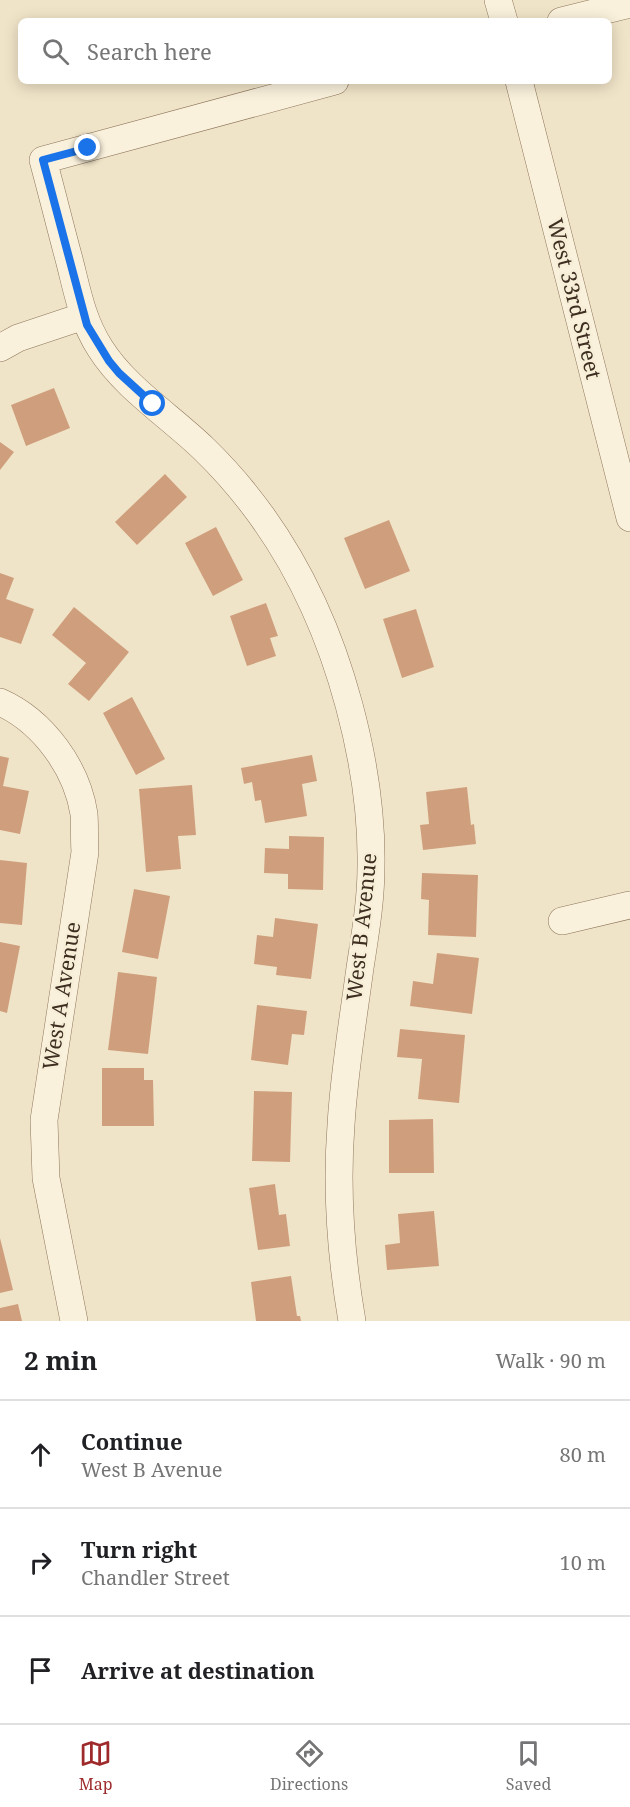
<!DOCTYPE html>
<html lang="en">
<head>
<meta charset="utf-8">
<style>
  :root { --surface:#fff; --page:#f6f6f6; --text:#202124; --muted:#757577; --line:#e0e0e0; --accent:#9e2a2b }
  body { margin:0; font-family:"Noto Serif",serif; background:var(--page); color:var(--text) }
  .stop { position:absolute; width:18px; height:18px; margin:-14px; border:4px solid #1a73e8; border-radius:50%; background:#fff }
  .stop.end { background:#1a73e8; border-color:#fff; box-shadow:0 2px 6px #0008 }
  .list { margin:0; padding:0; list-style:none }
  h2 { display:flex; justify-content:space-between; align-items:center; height:78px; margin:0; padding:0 24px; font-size:26px }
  h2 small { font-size:20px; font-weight:400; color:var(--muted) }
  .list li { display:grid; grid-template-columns:39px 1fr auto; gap:18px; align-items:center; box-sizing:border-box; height:108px; padding:0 24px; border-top:2px solid var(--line) }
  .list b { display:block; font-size:22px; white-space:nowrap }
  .list p { margin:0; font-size:20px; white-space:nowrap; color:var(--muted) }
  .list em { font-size:20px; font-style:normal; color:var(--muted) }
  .icon { flex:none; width:33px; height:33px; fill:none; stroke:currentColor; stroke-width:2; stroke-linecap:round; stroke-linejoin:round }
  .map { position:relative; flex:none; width:630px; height:1321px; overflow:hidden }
  .search { position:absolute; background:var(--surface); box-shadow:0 3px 15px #0003; left:18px; right:18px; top:18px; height:66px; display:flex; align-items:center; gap:15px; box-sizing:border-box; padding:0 21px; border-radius:9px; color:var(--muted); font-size:22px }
  .sheet { height:402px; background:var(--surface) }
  nav { display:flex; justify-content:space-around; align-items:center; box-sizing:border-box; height:84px; border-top:2px solid var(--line); background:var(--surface); font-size:16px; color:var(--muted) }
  nav a { display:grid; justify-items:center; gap:3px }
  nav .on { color:var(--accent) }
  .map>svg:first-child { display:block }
  .building { fill:#cf9f7d }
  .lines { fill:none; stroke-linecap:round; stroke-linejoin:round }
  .minor-casing { stroke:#8d765c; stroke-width:28 }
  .minor { stroke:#faf1dc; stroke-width:27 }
  .route { stroke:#1a73e8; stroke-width:8 }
  .labels { text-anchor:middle; stroke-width:5; stroke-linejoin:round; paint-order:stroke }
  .street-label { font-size:21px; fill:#3d2e20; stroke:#f7eed8 }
</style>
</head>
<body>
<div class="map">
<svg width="630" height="1321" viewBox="0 0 630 1321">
  <rect width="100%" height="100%" fill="#f0e4c8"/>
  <path class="building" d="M 54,388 L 70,428 L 26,446 L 11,405 Z
    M 0,442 L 14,452 L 0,470 Z
    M 165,474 L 187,497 L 137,545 L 115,522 Z
    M 389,520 L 410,571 L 365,589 L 344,538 Z
    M 216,527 L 243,580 L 213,596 L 185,543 Z
    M 0,573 L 14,578 L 6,599 L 34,609 L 21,644 L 0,637 Z
    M 266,603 L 278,636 L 270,638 L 276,656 L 247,666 L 230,616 Z
    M 74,607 L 129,652 L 89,701 L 68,684 L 86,663 L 52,635 Z
    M 416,609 L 434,667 L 402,678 L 383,619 Z
    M 132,697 L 165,759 L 136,775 L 103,713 Z
    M 312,755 L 317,781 L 302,784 L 307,816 L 265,823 L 261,800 L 255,801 L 252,782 L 244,784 L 241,768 Z
    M 0,756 L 9,758 L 3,786 L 29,791 L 20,834 L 0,830 Z
    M 192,785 L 196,835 L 178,836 L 181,869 L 146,872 L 139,789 Z
    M 467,787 L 471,825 L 474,824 L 476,844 L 423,850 L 420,825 L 429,824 L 426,792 Z
    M 289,836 L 324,837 L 323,890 L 288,889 L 288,874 L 264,873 L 265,848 L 289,849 Z
    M 0,860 L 27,863 L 22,925 L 0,923 Z
    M 422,873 L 478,875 L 476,937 L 428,935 L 429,900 L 421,899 Z
    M 134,889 L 170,896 L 158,959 L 122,952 Z
    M 275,918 L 318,924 L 311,979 L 276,975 L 277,967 L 254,964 L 257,935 L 273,937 Z
    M 0,942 L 20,946 L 7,1013 L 0,1011 Z
    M 437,953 L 479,958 L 472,1014 L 410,1006 L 413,981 L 433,984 Z
    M 118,972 L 157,977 L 148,1054 L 108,1050 Z
    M 257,1005 L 307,1011 L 304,1035 L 292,1034 L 288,1065 L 251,1060 Z
    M 400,1029 L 465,1035 L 459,1103 L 418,1099 L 422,1059 L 397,1057 Z
    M 102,1068 L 144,1068 L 144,1080 L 153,1080 L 154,1126 L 102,1126 Z
    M 254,1091 L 292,1092 L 290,1162 L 252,1161 Z
    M 433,1119 L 434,1173 L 389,1173 L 389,1120 Z
    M 275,1184 L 279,1215 L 286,1214 L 290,1246 L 258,1250 L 249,1188 Z
    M 434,1211 L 439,1266 L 387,1270 L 385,1245 L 400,1243 L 398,1214 Z
    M 0,1238 L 13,1290 L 0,1293 Z
    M 291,1276 L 297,1316 L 300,1316 L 301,1321 L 256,1321 L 251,1282 Z
    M 18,1304 L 22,1321 L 0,1321 L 0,1308 Z"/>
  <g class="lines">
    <g class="minor-casing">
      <path id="minor" d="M 498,0 L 504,21
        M 561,21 L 630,4
        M 335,81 L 43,160 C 52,193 60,226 69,259 C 77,290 82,320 100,348 C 125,388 170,416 204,449 C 276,519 323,608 349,705 C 363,757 372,813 371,867 C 371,901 365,935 360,968 C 353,1020 344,1073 341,1125 C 336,1190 341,1257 352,1321
        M 519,81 L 630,518
        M 0,348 L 18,338 L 84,316
        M 0,702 C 43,721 77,768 84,814 C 85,826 84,840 85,852 L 44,1120 L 46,1178 L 74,1321
        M 562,921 L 630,905"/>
    </g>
    <use href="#minor" class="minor"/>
  </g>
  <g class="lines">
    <path class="route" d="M 88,148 L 43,160 L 87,325 L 109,361 L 119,373 L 153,404"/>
  </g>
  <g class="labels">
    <g class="street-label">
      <text transform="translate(574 299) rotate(76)" y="7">West 33rd Street</text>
      <text transform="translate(362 927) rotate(-84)" y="7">West B Avenue</text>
      <text transform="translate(62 996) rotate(-81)" y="7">West A Avenue</text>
    </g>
  </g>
</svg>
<div class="stop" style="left:153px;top:404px"></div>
<div class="stop end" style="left:88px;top:148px"></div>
<div class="search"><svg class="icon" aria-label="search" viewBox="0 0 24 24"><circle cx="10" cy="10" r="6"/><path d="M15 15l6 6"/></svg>Search here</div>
</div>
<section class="sheet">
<h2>2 min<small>Walk · 90 m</small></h2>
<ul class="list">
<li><svg class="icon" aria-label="ahead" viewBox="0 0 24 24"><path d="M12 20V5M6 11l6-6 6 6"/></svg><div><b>Continue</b><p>West B Avenue</p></div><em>80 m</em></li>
<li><svg class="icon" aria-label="right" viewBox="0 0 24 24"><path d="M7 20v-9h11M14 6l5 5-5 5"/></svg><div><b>Turn right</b><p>Chandler Street</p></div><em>10 m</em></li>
<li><svg class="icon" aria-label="arrive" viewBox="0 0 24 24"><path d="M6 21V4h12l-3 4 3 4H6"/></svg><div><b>Arrive at destination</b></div></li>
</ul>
</section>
<nav>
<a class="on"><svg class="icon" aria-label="map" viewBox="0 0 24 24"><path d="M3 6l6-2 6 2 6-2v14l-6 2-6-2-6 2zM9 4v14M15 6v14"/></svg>Map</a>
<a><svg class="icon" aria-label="directions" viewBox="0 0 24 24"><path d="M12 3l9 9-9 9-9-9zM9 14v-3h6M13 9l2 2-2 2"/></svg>Directions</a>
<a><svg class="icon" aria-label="saved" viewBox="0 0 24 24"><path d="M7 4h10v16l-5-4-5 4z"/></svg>Saved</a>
</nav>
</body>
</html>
